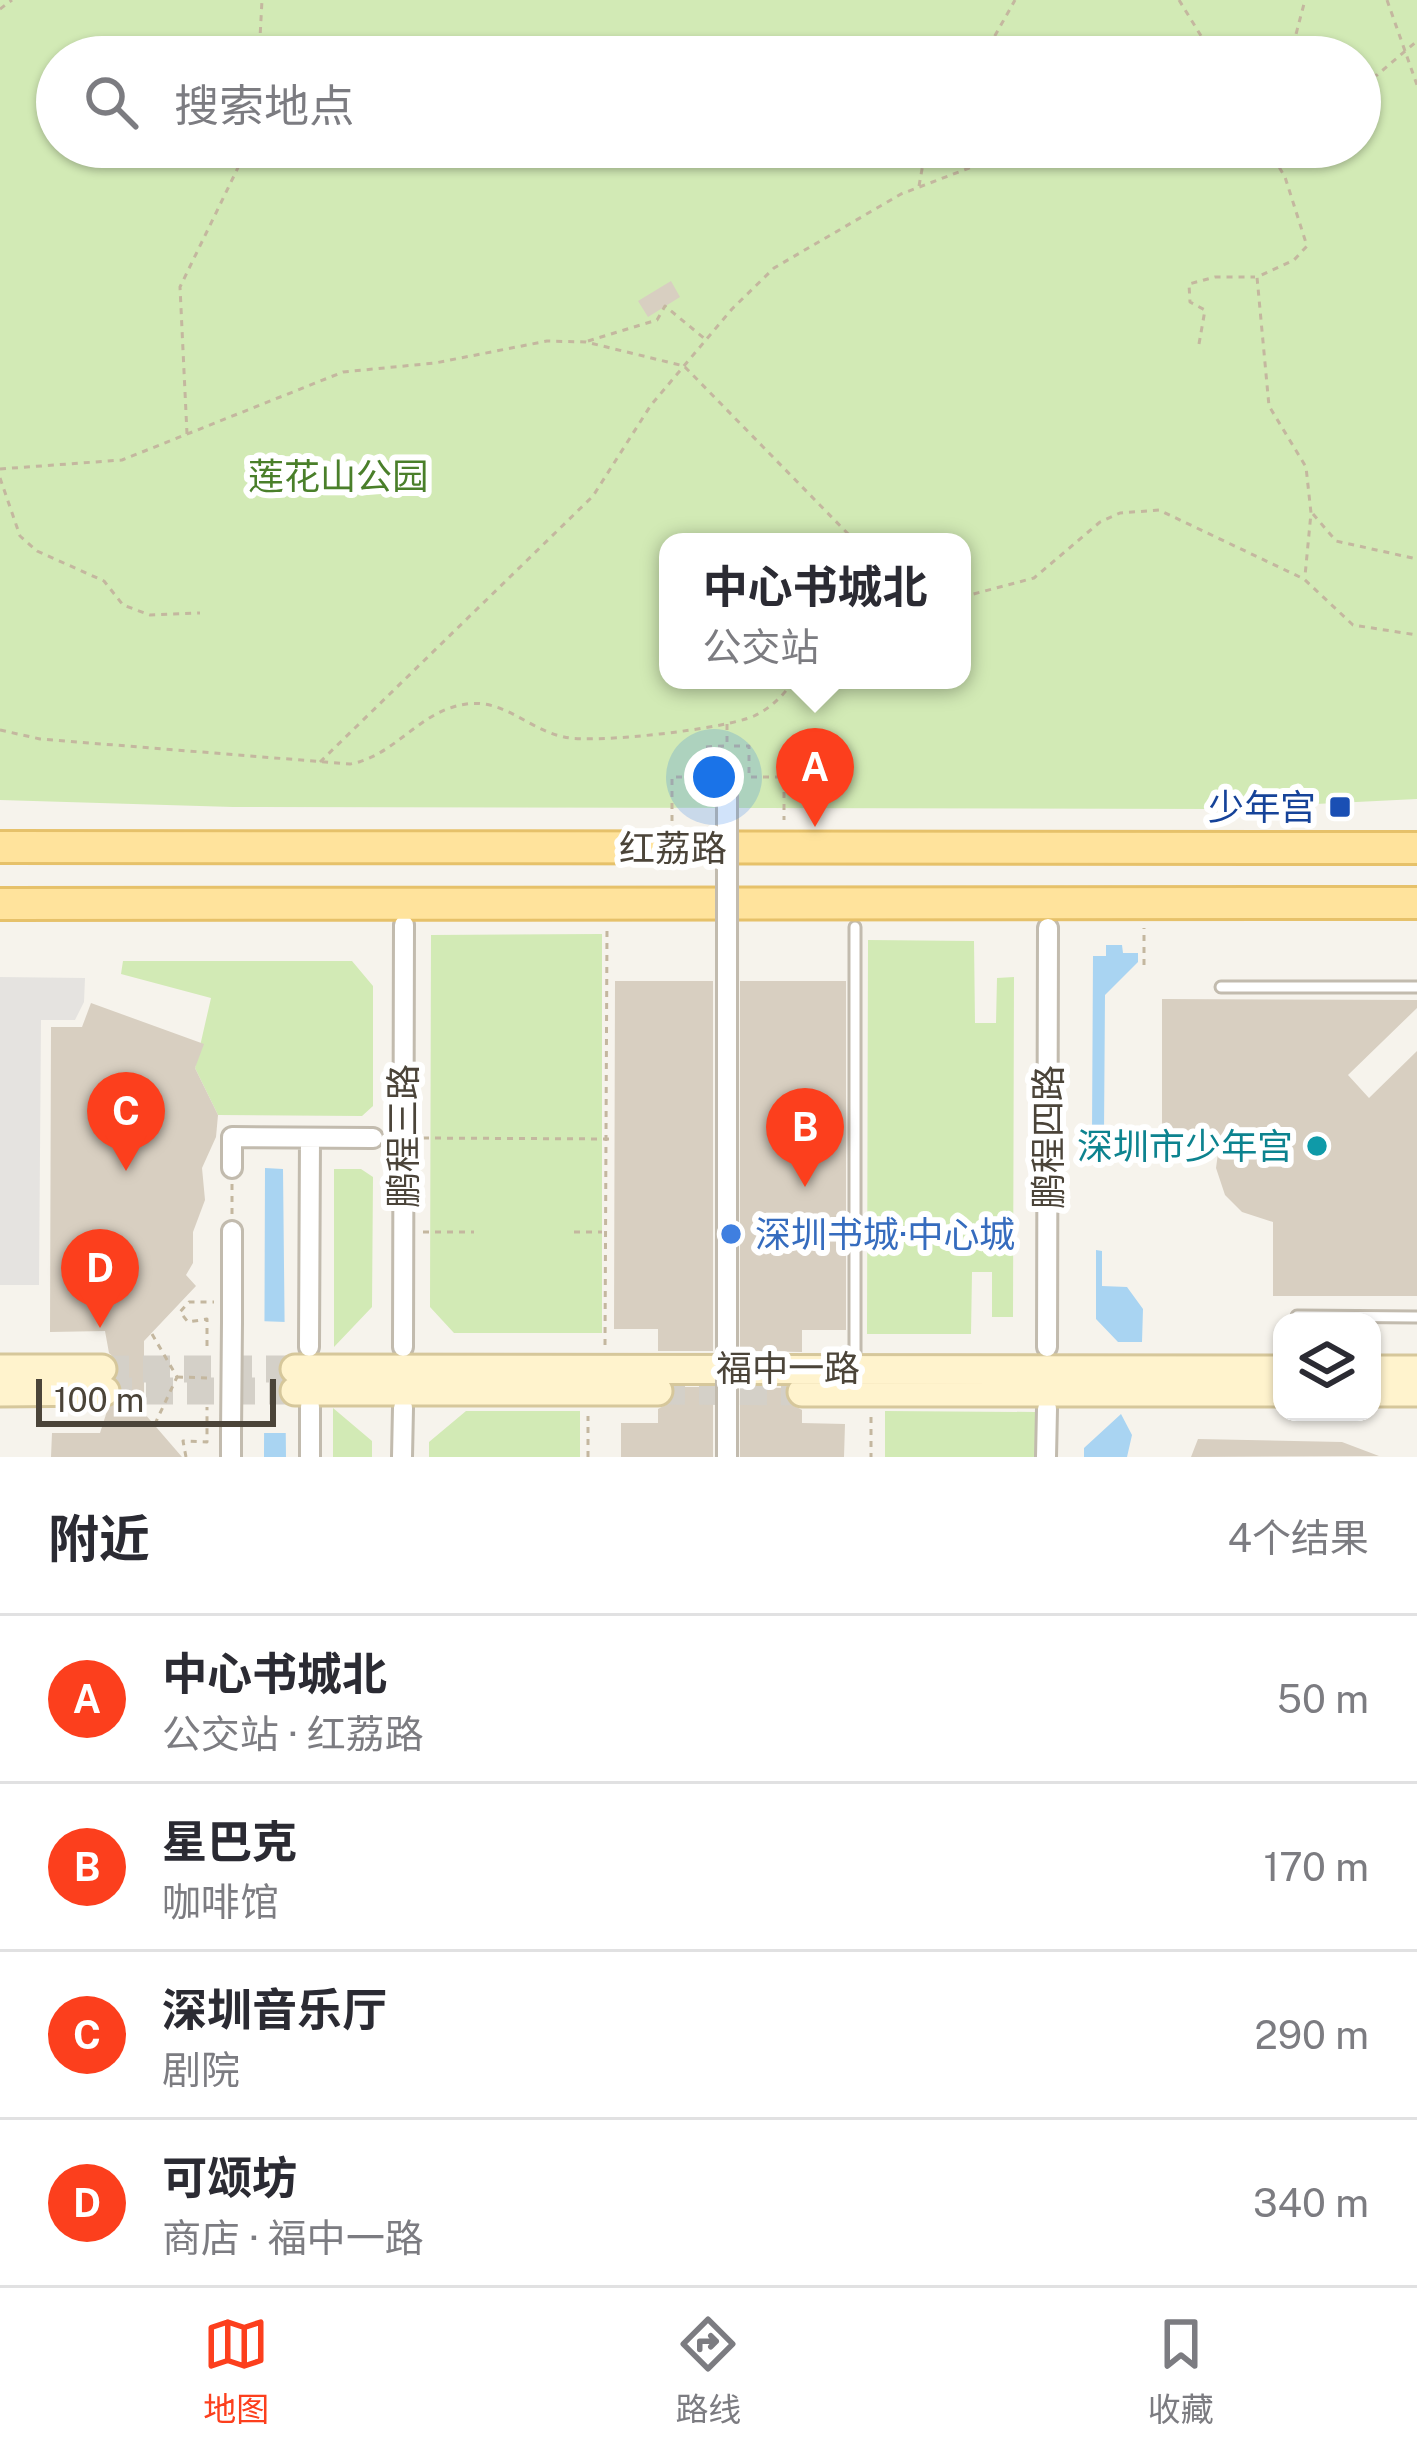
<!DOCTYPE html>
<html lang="zh">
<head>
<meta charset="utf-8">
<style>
  :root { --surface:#fff; --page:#f7f7f7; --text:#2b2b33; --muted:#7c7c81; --line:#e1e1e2; --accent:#fc3f1d }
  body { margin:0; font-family:"Public Sans","Noto Sans SC",sans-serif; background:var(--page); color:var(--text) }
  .controls { position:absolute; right:36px; bottom:36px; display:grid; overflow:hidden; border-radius:24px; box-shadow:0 3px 9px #0004 }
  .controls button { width:108px; height:108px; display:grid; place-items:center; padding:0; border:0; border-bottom:3px solid var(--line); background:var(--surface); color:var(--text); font:60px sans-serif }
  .scale { position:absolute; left:36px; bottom:30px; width:240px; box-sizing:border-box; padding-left:12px; border:6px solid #4b4439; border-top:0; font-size:33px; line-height:42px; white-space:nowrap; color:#4b4439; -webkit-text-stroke:9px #fff; paint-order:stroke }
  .you { position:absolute; left:714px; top:777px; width:42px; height:42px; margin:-30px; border:9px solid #fff; border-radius:50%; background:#1a73e8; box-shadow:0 0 0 18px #1a73e833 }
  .badge { display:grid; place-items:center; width:78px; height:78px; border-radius:50%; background:var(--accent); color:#fff; font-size:39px; font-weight:700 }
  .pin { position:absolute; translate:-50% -99px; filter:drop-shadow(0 3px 6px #0008) }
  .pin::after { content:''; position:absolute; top:63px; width:42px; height:36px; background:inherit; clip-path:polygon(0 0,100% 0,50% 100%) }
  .popup { position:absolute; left:659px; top:533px; width:312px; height:156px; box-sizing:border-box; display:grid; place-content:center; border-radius:24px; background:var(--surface); filter:drop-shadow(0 3px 9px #0005); font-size:39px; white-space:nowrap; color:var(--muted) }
  .popup b { font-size:45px; color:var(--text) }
  .popup::after { content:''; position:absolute; left:50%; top:100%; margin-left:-24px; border:24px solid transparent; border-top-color:var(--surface) }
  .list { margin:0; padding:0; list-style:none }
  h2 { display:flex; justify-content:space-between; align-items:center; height:156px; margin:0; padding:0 48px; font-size:51px }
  h2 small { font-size:39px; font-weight:400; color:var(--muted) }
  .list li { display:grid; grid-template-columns:78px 1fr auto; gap:36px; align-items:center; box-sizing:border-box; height:168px; padding:0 48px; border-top:3px solid var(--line) }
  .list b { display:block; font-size:45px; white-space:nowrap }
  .list p { margin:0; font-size:39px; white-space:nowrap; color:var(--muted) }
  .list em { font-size:39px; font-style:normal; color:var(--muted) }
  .icon { flex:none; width:66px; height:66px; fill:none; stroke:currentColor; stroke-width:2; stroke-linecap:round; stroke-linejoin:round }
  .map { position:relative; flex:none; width:1417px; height:1457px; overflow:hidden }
  .search { position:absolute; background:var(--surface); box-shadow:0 3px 9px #0004; left:36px; right:36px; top:36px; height:132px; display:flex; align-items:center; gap:30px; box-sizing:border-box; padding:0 42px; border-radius:66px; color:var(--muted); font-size:45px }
  .sheet { height:828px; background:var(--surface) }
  nav { display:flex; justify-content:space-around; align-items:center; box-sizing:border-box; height:168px; border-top:3px solid var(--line); background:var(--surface); font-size:33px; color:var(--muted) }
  nav a { display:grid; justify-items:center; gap:6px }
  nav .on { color:var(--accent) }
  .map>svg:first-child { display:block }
  .green { fill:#d2eab5; fill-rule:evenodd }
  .parking { fill:#e5e3e0 }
  .water { fill:#a9d4f2 }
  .pier { fill:#f6f3ec }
  .building { fill:#d8cfc1 }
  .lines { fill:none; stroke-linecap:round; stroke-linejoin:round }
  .secondary-tunnel { stroke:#d4d0c8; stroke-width:27; stroke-dasharray:27 14; stroke-linecap:butt }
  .lane-casing { stroke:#c2bbae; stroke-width:15 }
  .street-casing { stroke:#c2bbae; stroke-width:24 }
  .secondary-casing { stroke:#d6c79b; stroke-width:33 }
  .primary-casing { stroke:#e6c16a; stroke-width:36 }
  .path { stroke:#c4b79f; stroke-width:3; stroke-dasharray:6 6; stroke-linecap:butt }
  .lane { stroke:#fff; stroke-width:9 }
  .street { stroke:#fff; stroke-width:18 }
  .secondary { stroke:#fff3cd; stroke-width:27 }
  .primary { stroke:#ffe39c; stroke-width:30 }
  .street-bridge-casing { stroke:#c2bbae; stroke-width:24; stroke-linecap:butt }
  .path-bridge { stroke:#c4b79f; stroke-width:3; stroke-dasharray:6 6; stroke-linecap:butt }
  .street-bridge { stroke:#fff; stroke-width:18 }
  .transit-dot { fill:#1a4fb4; stroke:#fff; stroke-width:4.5 }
  .culture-dot { fill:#0f9aa8; stroke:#fff; stroke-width:4.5 }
  .shop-dot { fill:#3f7fe0; stroke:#fff; stroke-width:4.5 }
  .labels { text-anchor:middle; stroke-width:12; stroke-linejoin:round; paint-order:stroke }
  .park-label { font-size:36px; fill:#4a7f2a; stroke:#fff }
  .transit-label { font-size:36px; fill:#164399; stroke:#fff; text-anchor:end }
  .street-label { font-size:36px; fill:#4b4439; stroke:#fff }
  .culture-label { font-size:36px; fill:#0d838f; stroke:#fff; text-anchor:end }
  .shop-label { font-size:36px; fill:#366cbe; stroke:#fff; text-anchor:start }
</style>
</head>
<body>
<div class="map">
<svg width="1417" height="1457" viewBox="0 0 1417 1457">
  <rect width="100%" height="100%" fill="#f6f3ec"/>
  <path class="green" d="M 0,0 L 1417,0 L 1417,799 L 1214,809 L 233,807 L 0,800 ZM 57,57 L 1360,57 L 1360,147 L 57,147 ZM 668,542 L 962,542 L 962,680 L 668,680 Z
    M 602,934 L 602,1333 L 454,1333 L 430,1307 L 431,935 Z
    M 868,940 L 974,941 L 975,1023 L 996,1023 L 997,978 L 1014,977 L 1013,1317 L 992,1317 L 992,1272 L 972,1272 L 971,1334 L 867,1334 Z
    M 123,961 L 352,961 L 373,986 L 373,1106 L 362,1116 L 218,1115 L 195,1068 L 211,998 L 121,974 Z
    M 334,1169 L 361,1169 L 373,1177 L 372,1307 L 334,1347 Z
    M 333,1408 L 372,1441 L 372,1457 L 333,1457 Z
    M 466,1411 L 580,1411 L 580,1457 L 429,1457 L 429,1442 Z
    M 885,1411 L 1035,1412 L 1035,1457 L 885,1457 Z"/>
  <path class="parking" d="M 0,977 L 85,978 L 84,1002 L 75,1020 L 41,1020 L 39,1285 L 0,1285 Z"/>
  <path class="water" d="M 1106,945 L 1122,945 L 1123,953 L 1138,953 L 1138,962 L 1105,995 L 1104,1133 L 1092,1133 L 1093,956 L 1106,956 Z
    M 265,1168 L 283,1169 L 286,1457 L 264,1457 Z
    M 1096,1250 L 1102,1251 L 1102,1286 L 1127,1287 L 1143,1309 L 1142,1342 L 1118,1342 L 1096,1319 Z
    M 1121,1414 L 1132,1435 L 1127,1457 L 1084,1457 L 1084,1448 Z"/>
  <path class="pier" d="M 258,1321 L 286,1322 L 286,1433 L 258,1433 Z"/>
  <path class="building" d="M 671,281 L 680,297 L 648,317 L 638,301 Z
    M 615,981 L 713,981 L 713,1351 L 658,1351 L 658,1329 L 614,1329 Z
    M 740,981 L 846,981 L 846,1330 L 802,1330 L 802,1352 L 740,1351 Z
    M 1162,999 L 1417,1000 L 1417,1008 L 1348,1075 L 1369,1098 L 1417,1051 L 1417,1296 L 1273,1296 L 1273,1222 L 1242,1212 L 1225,1195 L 1216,1168 L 1220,1139 L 1162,1127 Z
    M 91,1003 L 204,1044 L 195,1068 L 218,1115 L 216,1137 L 202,1168 L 205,1200 L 193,1232 L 193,1263 L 186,1275 L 196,1286 L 144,1341 L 144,1413 L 182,1457 L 51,1457 L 52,1433 L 100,1433 L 108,1408 L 123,1392 L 118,1361 L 109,1353 L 105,1331 L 50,1332 L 51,1027 L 82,1027 Z
    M 675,1387 L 713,1387 L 713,1457 L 621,1457 L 621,1423 L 658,1423 L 658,1409 L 673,1401 Z
    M 740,1387 L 785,1388 L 787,1402 L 802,1410 L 802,1423 L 845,1424 L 844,1457 L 740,1457 Z
    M 1198,1439 L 1342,1442 L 1379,1456 L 1191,1457 Z"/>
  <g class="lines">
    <path class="secondary-tunnel" d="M 102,1369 L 295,1369
      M 105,1391 L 295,1391
      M 658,1391 L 802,1392"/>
    <g class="lane-casing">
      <path id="lane" d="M 855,927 L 855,1365
        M 1221,987 L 1417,987
        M 1297,1322 L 1297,1316 L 1417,1317"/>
    </g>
    <g class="street-casing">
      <path id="street" d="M 232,1168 L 232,1137 L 373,1138
        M 232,1322 L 232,1231
        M 727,1330 L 727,981
        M 309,1347 L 310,1138
        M 403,1347 L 404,925
        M 1047,1347 L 1048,928
        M 231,1433 L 231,1457
        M 310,1457 L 310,1407
        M 402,1457 L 403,1408
        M 727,1457 L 727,1423
        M 1046,1457 L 1047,1409"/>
    </g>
    <g class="secondary-casing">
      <path id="secondary" d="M 0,1369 L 102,1369
        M 295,1369 L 1282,1370
        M 1372,1370 L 1417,1370
        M 295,1391 L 658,1391
        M 0,1392 L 105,1391
        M 802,1392 L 1282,1392
        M 1372,1392 L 1417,1392"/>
    </g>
    <g class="primary-casing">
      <path id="primary" d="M 0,847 L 1417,848
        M 0,904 L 1417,903"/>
    </g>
    <path class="path" d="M 1179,0 L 1214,57
      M 1387,0 L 1417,85
      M 0,9 L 12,0
      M 259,57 L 262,0
      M 983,57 L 1015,0
      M 1290,57 L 1305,0
      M 1360,76 L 1377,75 L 1417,41
      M 1267,147 L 1285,177 L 1307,246 L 1294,260 L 1257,277 L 1269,406 L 1306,467 L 1311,513 L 1305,576
      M 919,186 L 926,147
      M 588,341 L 657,320 L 665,306 L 705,339
      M 1199,344 L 1205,310 L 1190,302 L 1189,284 L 1215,277 L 1255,277
      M 187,434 L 180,287 L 248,147
      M 0,469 L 122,460 L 343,372 L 435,363 L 547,341 L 586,342 L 684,366 L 856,542
      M 0,478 L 20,536 L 37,551 L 104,581 L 123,605 L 150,615 L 200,613
      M 1313,514 L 1336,541 L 1417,559
      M 962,597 L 1034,578 L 1100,522 L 1120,513 L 1159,510 L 1304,579 L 1353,625 L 1417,635
      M 727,724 L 727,744
      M 0,730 L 40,739 L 350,764 C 391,757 414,719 453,707 C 500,692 523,728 564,737 C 595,744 725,729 754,716 C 771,708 784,695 794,680
      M 734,746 L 749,746 L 749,777 L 784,777 L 784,820
      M 320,762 L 593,496 L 651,405 L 732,309 L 774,268 L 901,194 L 985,162 L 1047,152 L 1152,147
      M 672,821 L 672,777 L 704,777 L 704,747 L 724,746
      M 1144,965 L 1144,928
      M 423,1138 L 614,1139
      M 232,1184 L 232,1217
      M 423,1232 L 474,1232
      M 574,1232 L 602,1232
      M 605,1345 L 607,929
      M 207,1346 L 207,1319 L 188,1322 L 180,1312 L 189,1302 L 214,1302
      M 177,1377 L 211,1378
      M 871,1417 L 871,1457
      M 186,1457 L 183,1441 L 207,1442 L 207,1407
      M 588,1457 L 588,1416"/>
    <use href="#lane" class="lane"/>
    <use href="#street" class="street"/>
    <use href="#secondary" class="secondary"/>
    <use href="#primary" class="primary"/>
    <g class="street-bridge-casing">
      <path id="street-bridge" d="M 727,981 L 727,764
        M 727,1423 L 727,1330
        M 231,1433 L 232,1322"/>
    </g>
    <path class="path-bridge" d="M 152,1334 L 177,1377 L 154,1426"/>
    <use href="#street-bridge" class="street-bridge"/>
  </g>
  <rect class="transit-dot" x="1328" y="795" width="24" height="24" rx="6"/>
  <circle class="culture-dot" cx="1317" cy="1146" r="12"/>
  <circle class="shop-dot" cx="731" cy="1234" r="12"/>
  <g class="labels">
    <g class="park-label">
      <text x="338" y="489">莲花山公园</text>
    </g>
    <g class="transit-label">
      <text x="1316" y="820">少年宫</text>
    </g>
    <g class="street-label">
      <text x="673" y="861">红荔路</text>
      <text transform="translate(403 1136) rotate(-90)" y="13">鹏程三路</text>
      <text transform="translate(1048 1137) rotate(-90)" y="13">鹏程四路</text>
      <text x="788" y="1381">福中一路</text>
    </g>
    <g class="culture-label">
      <text x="1293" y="1159">深圳市少年宫</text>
    </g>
    <g class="shop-label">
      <text x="755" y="1247">深圳书城·中心城</text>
    </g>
  </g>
</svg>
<div class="controls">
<button><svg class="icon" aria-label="layers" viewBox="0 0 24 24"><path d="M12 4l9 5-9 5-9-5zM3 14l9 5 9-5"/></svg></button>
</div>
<div class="scale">100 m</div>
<div class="you"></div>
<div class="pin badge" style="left:815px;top:827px">A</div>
<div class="popup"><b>中心书城北</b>公交站</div>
<div class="pin badge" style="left:805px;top:1187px">B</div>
<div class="pin badge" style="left:126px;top:1171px">C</div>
<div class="pin badge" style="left:100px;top:1328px">D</div>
<div class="search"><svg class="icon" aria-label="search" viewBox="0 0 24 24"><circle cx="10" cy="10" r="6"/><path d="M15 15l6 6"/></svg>搜索地点</div>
</div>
<section class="sheet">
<h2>附近<small>4个结果</small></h2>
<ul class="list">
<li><span class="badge">A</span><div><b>中心书城北</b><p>公交站 · 红荔路</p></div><em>50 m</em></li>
<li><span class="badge">B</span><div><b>星巴克</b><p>咖啡馆</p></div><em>170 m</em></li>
<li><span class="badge">C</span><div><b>深圳音乐厅</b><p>剧院</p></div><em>290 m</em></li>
<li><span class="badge">D</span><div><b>可颂坊</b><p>商店 · 福中一路</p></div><em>340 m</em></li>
</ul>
</section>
<nav>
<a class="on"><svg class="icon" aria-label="map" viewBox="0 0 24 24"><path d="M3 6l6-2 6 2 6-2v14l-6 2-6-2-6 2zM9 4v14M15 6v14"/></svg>地图</a>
<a><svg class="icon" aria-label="directions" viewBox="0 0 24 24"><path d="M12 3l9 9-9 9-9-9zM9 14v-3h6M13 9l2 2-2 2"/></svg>路线</a>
<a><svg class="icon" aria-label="saved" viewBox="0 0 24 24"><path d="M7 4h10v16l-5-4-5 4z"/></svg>收藏</a>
</nav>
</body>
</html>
